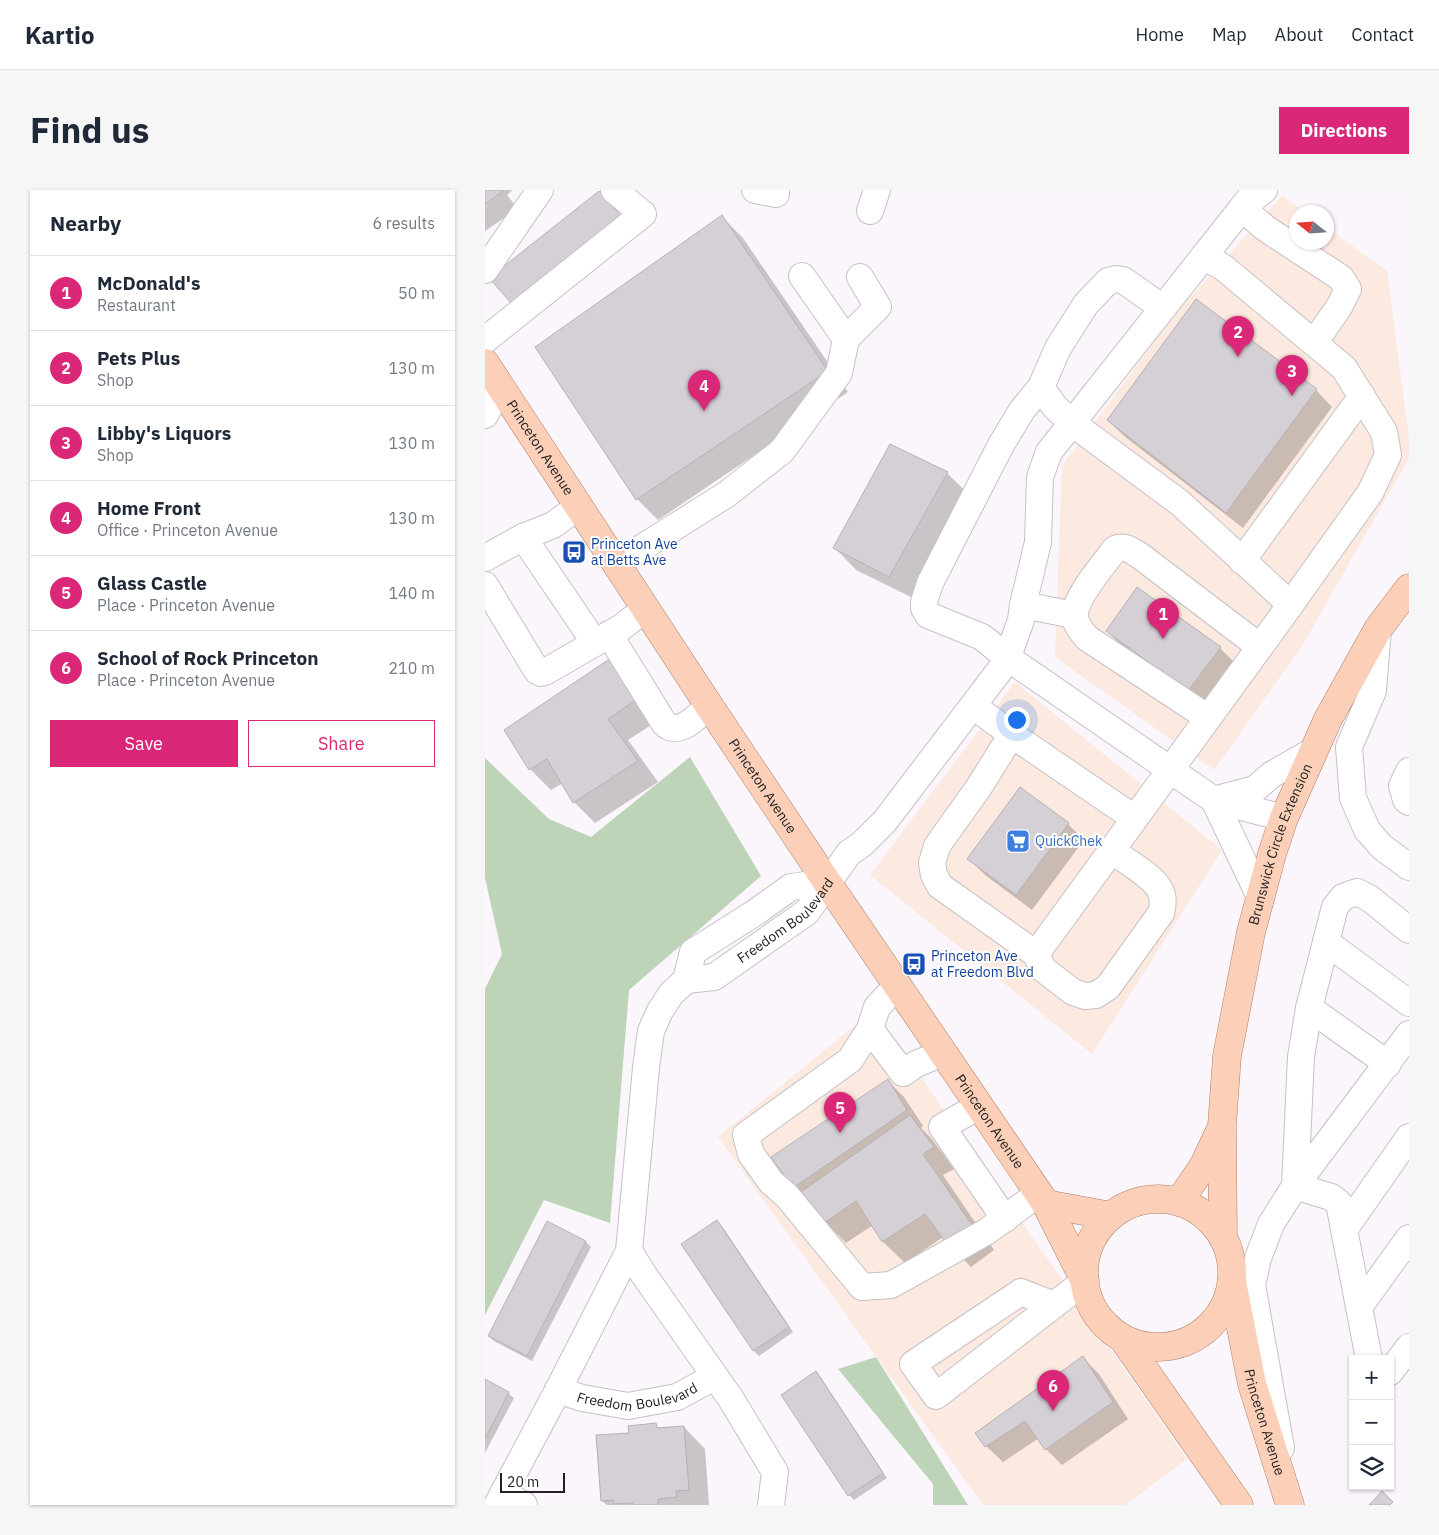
<!DOCTYPE html>
<html lang="en">
<head>
<meta charset="utf-8">
<style>
  :root { --surface:#fff; --page:#f6f6f7; --text:#1f2937; --muted:#747a83; --line:#e0e1e3; --accent:#db2777 }
  body { margin:0; font-family:"IBM Plex Sans",sans-serif; background:var(--page); color:var(--text) }
  .controls { position:absolute; right:15px; bottom:15px; display:grid; overflow:hidden; border-radius:0px; box-shadow:0 1px 4px #0004 }
  .controls button { width:45px; height:45px; display:grid; place-items:center; padding:0; border:0; border-bottom:1px solid var(--line); background:var(--surface); color:var(--text); font:25px sans-serif }
  .compass { position:absolute; left:804px; top:15px; width:45px; height:45px; border-radius:50%; background:var(--surface); box-shadow:0 1px 4px #0004; rotate:287deg }
  .scale { position:absolute; left:15px; bottom:12px; width:65px; box-sizing:border-box; padding-left:5px; border:2px solid #232123; border-top:0; font-size:14px; line-height:18px; white-space:nowrap; color:#232123; -webkit-text-stroke:4px #fff; paint-order:stroke }
  .you { position:absolute; left:531px; top:529px; width:18px; height:18px; margin:-12px; border:4px solid #fff; border-radius:50%; background:#1a73e8; box-shadow:0 0 0 8px #1a73e833 }
  .badge { display:grid; place-items:center; width:32px; height:32px; border-radius:50%; background:var(--accent); color:#fff; font-size:16px; font-weight:700 }
  .pin { position:absolute; translate:-50% -41px; filter:drop-shadow(0 1px 2px #0008) }
  .pin::after { content:''; position:absolute; top:26px; width:18px; height:15px; background:inherit; clip-path:polygon(0 0,100% 0,50% 100%) }
  .list { margin:0; padding:0; list-style:none }
  h2 { display:flex; justify-content:space-between; align-items:center; height:65px; margin:0; padding:0 20px; font-size:21px }
  h2 small { font-size:16px; font-weight:400; color:var(--muted) }
  .list li { display:grid; grid-template-columns:32px 1fr auto; gap:15px; align-items:center; box-sizing:border-box; height:75px; padding:0 20px; border-top:1px solid var(--line) }
  .list b { display:block; font-size:19px; white-space:nowrap }
  .list p { margin:0; font-size:16px; white-space:nowrap; color:var(--muted) }
  .list em { font-size:16px; font-style:normal; color:var(--muted) }
  .actions { display:flex; gap:10px; padding:15px 20px }
  .actions a { flex:1; padding:11px 0; border:1px solid var(--accent); border-radius:0px; text-align:center; font-size:18px; color:var(--accent) }
  .actions .main { background:var(--accent); color:#fff }
  .icon { flex:none; width:28px; height:28px; fill:none; stroke:currentColor; stroke-width:2; stroke-linecap:round; stroke-linejoin:round }
  .map { position:relative; flex:none; width:924px; height:1315px; overflow:hidden; border-radius:0px }
  header { display:flex; align-items:center; gap:30px; box-sizing:border-box; height:70px; padding:0 25px; background:var(--surface); border-bottom:1px solid var(--line) }
  header strong { font-size:24px }
  nav { display:flex; gap:28px; margin-inline-start:auto; font-size:18px }
  .intro { display:flex; align-items:center; justify-content:space-between; box-sizing:border-box; height:120px; padding:0 30px }
  h1 { margin:0; font-size:35px }
  .button { padding:12px 22px; border-radius:0px; background:var(--accent); color:#fff; font-size:18px; font-weight:700 }
  main { display:flex; gap:30px; padding:0 30px }
  aside { flex:1; background:var(--surface); border-radius:0px; box-shadow:0 1px 4px #0004 }
  .map>svg:first-child { display:block }
  .commercial { fill:#fce9df }
  .green { fill:#bed4b8 }
  .shadow { fill:#0003 }
  .building { fill:#d5d0d6; stroke:#b6b1b6 }
  .lines { fill:none; stroke-linecap:round; stroke-linejoin:round }
  .minor-casing { stroke:#c6c1c6; stroke-width:28 }
  .major-casing { stroke:#af7f65; stroke-width:29 }
  .minor { stroke:#fff; stroke-width:26 }
  .major { stroke:#fcd0b8; stroke-width:28 }
  .labels { text-anchor:middle; stroke-width:4; stroke-linejoin:round; paint-order:stroke }
  .street-label { font-size:14px; fill:#232123; stroke:#fff }
  .transit-label { font-size:14px; fill:#164399; stroke:#fff; text-anchor:start }
  .shop-label { font-size:14px; fill:#366cbe; stroke:#fff; text-anchor:start }
</style>
</head>
<body>
<header>
<strong>Kartio</strong>
<nav><a>Home</a><a>Map</a><a>About</a><a>Contact</a></nav>
</header>
<div class="intro"><h1>Find us</h1><a class="button">Directions</a></div>
<main>
<aside>
<h2>Nearby<small>6 results</small></h2>
<ul class="list">
<li><span class="badge">1</span><div><b>McDonald's</b><p>Restaurant</p></div><em>50 m</em></li>
<li><span class="badge">2</span><div><b>Pets Plus</b><p>Shop</p></div><em>130 m</em></li>
<li><span class="badge">3</span><div><b>Libby's Liquors</b><p>Shop</p></div><em>130 m</em></li>
<li><span class="badge">4</span><div><b>Home Front</b><p>Office · Princeton Avenue</p></div><em>130 m</em></li>
<li><span class="badge">5</span><div><b>Glass Castle</b><p>Place · Princeton Avenue</p></div><em>140 m</em></li>
<li><span class="badge">6</span><div><b>School of Rock Princeton</b><p>Place · Princeton Avenue</p></div><em>210 m</em></li>
</ul>
<div class="actions"><a class="main">Save</a><a>Share</a></div>
</aside>
<div class="map">
<svg width="924" height="1315" viewBox="0 0 924 1315">
  <rect width="100%" height="100%" fill="#faf6fb"/>
  <path class="commercial" d="M 797,6 L 820,22 L 812,22 L 812,52 L 842,52 L 842,38 L 902,81 L 924,248 L 924,268 L 817,456 L 729,580 L 570,467 L 577,276 L 691,123 Z
    M 530,492 L 737,660 L 607,864 L 385,685 Z
    M 389,820 L 702,1269 L 640,1315 L 498,1315 L 233,947 Z"/>
  <path class="green" d="M 205,567 L 276,686 L 144,800 L 125,1033 L 59,1010 L 0,1125 L 0,799 L 17,764 L 0,688 L 0,568 L 64,629 L 106,647 Z
    M 391,1167 L 483,1315 L 448,1315 L 448,1294 L 353,1179 Z"/>
  <path class="shadow" d="M 0,0 L 28,0 L 22,5 L 33,19 L 0,41 Z
    M 237,27 L 258,48 L 363,202 L 173,330 L 152,309 Z
    M 831,200 L 847,217 L 758,338 L 639,246 L 623,230 Z
    M 405,255 L 462,283 L 484,305 L 426,407 L 371,380 L 350,358 Z
    M 622,441 L 735,458 L 751,474 L 720,516 L 638,457 Z
    M 126,469 L 174,530 L 143,550 L 173,592 L 110,633 L 89,612 L 78,593 L 66,600 L 45,579 Z
    M 583,634 L 599,650 L 547,720 L 500,685 L 484,669 Z
    M 403,891 L 419,907 L 438,936 L 436,938 L 446,948 L 469,979 L 458,985 L 509,1060 L 486,1077 L 465,1056 L 458,1047 L 420,1073 L 398,1052 L 388,1035 L 361,1053 L 340,1032 L 309,997 Z
    M 232,1031 L 237,1036 L 308,1142 L 274,1166 L 269,1161 L 197,1055 Z
    M 63,1032 L 101,1052 L 106,1057 L 47,1171 L 9,1151 L 4,1146 Z
    M 598,1168 L 614,1184 L 643,1229 L 577,1275 L 561,1259 L 554,1248 L 518,1272 L 501,1256 Z
    M 331,1183 L 336,1188 L 402,1288 L 369,1310 L 364,1305 Z
    M 0,1191 L 23,1203 L 29,1208 L 0,1263 Z
    M 171,1235 L 175,1239 L 199,1237 L 220,1259 L 224,1315 L 122,1315 L 117,1311 L 145,1244 Z"/>
  <path class="building" d="M 0,0 L 16,0 L 17,2 L 0,14 Z
    M 114,1 L 136,26 L 26,113 L 4,88 Z
    M 237,25 L 343,181 L 151,310 L 50,157 Z
    M 711,109 L 832,199 L 741,323 L 622,230 Z
    M 405,254 L 463,282 L 404,387 L 348,358 Z
    M 652,397 L 736,457 L 703,501 L 621,441 Z
    M 126,468 L 154,508 L 123,529 L 153,571 L 88,613 L 62,569 L 44,580 L 19,540 Z
    M 535,597 L 584,633 L 531,705 L 482,669 Z
    M 403,889 L 422,920 L 308,998 L 286,967 Z
    M 425,925 L 449,957 L 438,964 L 489,1038 L 464,1057 L 440,1024 L 397,1052 L 371,1011 L 339,1033 L 316,1002 Z
    M 232,1030 L 304,1137 L 268,1161 L 196,1054 Z
    M 62,1031 L 101,1051 L 42,1166 L 3,1146 Z
    M 598,1166 L 628,1212 L 560,1260 L 540,1231 L 500,1257 L 490,1243 Z
    M 331,1181 L 398,1283 L 363,1306 L 296,1205 Z
    M 0,1189 L 24,1202 L 0,1249 Z
    M 171,1233 L 172,1238 L 199,1236 L 204,1300 L 191,1301 L 192,1307 L 173,1309 L 173,1315 L 148,1315 L 148,1313 L 129,1314 L 128,1310 L 116,1311 L 111,1245 L 144,1243 L 143,1236 Z
    M 897,1301 L 908,1312 L 905,1315 L 884,1315 Z"/>
  <g class="lines">
    <g class="minor-casing">
      <g id="minor">
        <path d="M 270,0 L 291,4 L 291,0"/>
        <path d="M 771,0 L 757,18 L 779,0"/>
        <path d="M 385,21 L 392,0"/>
        <path d="M 0,80 L 55,0"/>
        <path d="M 317,86 L 361,149"/>
        <path d="M 678,118 L 638,90 L 632,89 L 623,91 L 601,114 L 573,158 L 556,197 L 570,217 L 587,233 L 695,313 L 805,414"/>
        <path d="M 0,150 L 158,24 L 129,0"/>
        <path d="M 556,197 L 537,220 L 516,255 L 445,393 L 439,412 L 439,418 L 443,425 L 497,447 L 523,468 L 729,610 L 799,628"/>
        <path d="M 0,225 L 15,198"/>
        <path d="M 93,317 L 68,335 L 38,347 L 110,453 L 137,437 L 160,419"/>
        <path d="M 0,368 L 38,347"/>
        <path d="M 757,371 L 877,206"/>
        <path d="M 131,374 L 242,304 L 297,261 L 354,183 L 361,149 L 393,117 L 375,87"/>
        <path d="M 0,395 L 52,481 L 56,483 L 60,482 L 110,453"/>
        <path d="M 538,415 L 589,425"/>
        <path d="M 893,439 L 888,501 L 864,557 L 868,608 L 882,640 L 897,657 L 924,677"/>
        <path d="M 124,444 L 179,533 C 194,548 212,526 224,516"/>
        <path d="M 488,516 L 536,551 L 649,628"/>
        <path d="M 722,527 L 602,448 C 596,441 589,433 590,423 C 592,405 619,374 630,359 C 640,355 645,360 654,365 L 775,457"/>
        <path d="M 527,544 L 494,597 L 452,656 L 447,673 L 449,685 L 455,696 L 551,764 L 788,439 L 885,303 L 903,265 L 899,242 L 859,178 L 739,78 L 719,66"/>
        <path d="M 924,581 L 917,596 L 921,610 L 924,612"/>
        <path d="M 732,609 L 770,599 L 786,585 L 828,561"/>
        <path d="M 729,610 L 775,707"/>
        <path d="M 841,752 L 924,813"/>
        <path d="M 551,764 L 558,779 L 588,802 L 600,806 L 611,805 L 623,797 L 676,723 C 678,715 679,707 675,700 C 668,686 639,670 626,660"/>
        <path id="s1" d="M 201,790 L 229,787 L 322,722 L 364,663 L 377,654 L 400,631 L 521,472 L 536,430 L 538,415 L 553,352 L 555,287 L 564,262 L 757,18 L 780,38 L 856,88 L 863,99 L 854,117 L 829,153"/>
        <path d="M 413,795 L 392,817 L 385,839 L 418,883 L 431,874 L 458,863"/>
        <path d="M 824,818 L 903,874"/>
        <path d="M 385,839 L 365,870 L 261,945 L 266,964 L 286,992 L 302,1006 L 377,1097 L 406,1095 L 501,1042 L 553,1004"/>
        <path d="M 494,916 L 457,937 L 520,1029"/>
        <path d="M 810,996 L 816,867 L 824,818 L 850,717 L 858,707 L 872,702 L 884,708 L 924,740"/>
        <path d="M 810,996 L 846,1007 L 854,1013 L 884,1169"/>
        <path d="M 859,1040 L 924,947"/>
        <path d="M 144,1061 L 159,1085 L 246,1209 L 290,1282 L 286,1315"/>
        <path d="M 569,1115 L 536,1102 L 428,1174 L 451,1206 L 600,1091"/>
        <path d="M 874,1117 L 924,1048"/>
        <path d="M 905,1182 L 924,1157"/>
        <path id="s2" d="M 73,1200 L 97,1208 L 143,1216 L 192,1207 L 229,1187"/>
        <path d="M 796,1258 L 767,1095 L 773,1068 L 786,1034 L 810,996 L 924,844"/>
        <path d="M 18,1303 L 39,1315"/>
        <path d="M 12,1315 L 73,1200 L 144,1061 L 161,878 L 166,841 L 175,821 L 186,804 L 201,790 L 208,762 L 271,722 L 306,697 L 342,692"/>
      </g>
    </g>
    <g class="major-casing">
      <g id="major">
        <path id="s3" d="M 0,173 L 219,508 L 342,692 L 561,1014 L 600,1091"/>
        <circle cx="673" cy="1083" r="74"/>
        <path d="M 694,1012 L 719,975 L 734,943"/>
        <path d="M 561,1014 L 626,1026"/>
        <path id="s4" d="M 738,1048 L 737,935 L 742,866 L 766,742 L 787,664 L 799,628 L 843,529 L 893,439 L 924,398"/>
        <path id="s5" d="M 747,1092 L 767,1194 L 805,1315"/>
        <path d="M 638,1149 L 754,1315"/>
      </g>
    </g>
    <use href="#minor" class="minor"/>
    <use href="#major" class="major"/>
  </g>
  <defs>
    <g id="bus-square" transform="scale(1.25)"><rect x="-9" y="-9" width="18" height="18" rx="4" fill="#1a4fb4" stroke="#fff"/><path d="M-5-6H5V4H4V6H2V4H-2V6H-4V4H-5ZM-3.5-4V0h7V-4ZM-3.5 1.2v1.5H-2V1.2ZM2 1.2v1.5H3.5V1.2Z" fill="#fff"/></g>
    <g id="supermarket-square" transform="scale(1.25)"><rect x="-9" y="-9" width="18" height="18" rx="4" fill="#3f7fe0" stroke="#fff"/><path d="M-6-5.5h2.5l.6 2H6L4.5 2H-2.5L-4.4-4H-6ZM-1.5 3.2a1.3 1.3 0 1 0 .1 0ZM3 3.2a1.3 1.3 0 1 0 .1 0Z" fill="#fff"/></g>
  </defs>
  <g fill-rule="evenodd">
    <use href="#bus-square" x="89" y="362"/>
    <use href="#supermarket-square" x="533" y="651"/>
    <use href="#bus-square" x="429" y="774"/>
  </g>
  <g class="labels">
    <g class="street-label">
      <text dy="5" stroke="none"><textPath href="#s3" startOffset="101">Princeton Avenue</textPath></text>
      <text dy="5" stroke="none"><textPath href="#s3" startOffset="506">Princeton Avenue</textPath></text>
      <text dy="5" stroke="none"><textPath href="#s4" startOffset="401">Brunswick Circle Extension</textPath></text>
      <text dy="5" stroke="none"><textPath href="#s1" startOffset="120">Freedom Boulevard</textPath></text>
      <text dy="5" stroke="none"><textPath href="#s3" startOffset="911">Princeton Avenue</textPath></text>
      <text dy="5" stroke="none"><textPath href="#s2" startOffset="82">Freedom Boulevard</textPath></text>
      <text dy="5" stroke="none"><textPath href="#s5" startOffset="144">Princeton Avenue</textPath></text>
    </g>
    <g class="transit-label">
      <text x="106" y="359">Princeton Ave<tspan x="106" dy="16">at Betts Ave</tspan></text>
      <text x="446" y="771">Princeton Ave<tspan x="446" dy="16">at Freedom Blvd</tspan></text>
    </g>
    <g class="shop-label">
      <text x="550" y="656">QuickChek</text>
    </g>
  </g>
</svg>
<div class="controls">
<button>+</button>
<button>−</button>
<button><svg class="icon" aria-label="layers" viewBox="0 0 24 24"><path d="M12 4l9 5-9 5-9-5zM3 14l9 5 9-5"/></svg></button>
</div>
<svg class="compass" viewBox="-18 -18 36 36"><path d="M0-13l5 13h-10z" fill="#e53935"/><path d="M0 13l5-13h-10z" fill="#747a83"/></svg>
<div class="scale">20 m</div>
<div class="you"></div>
<div class="pin badge" style="left:678px;top:449px">1</div>
<div class="pin badge" style="left:753px;top:167px">2</div>
<div class="pin badge" style="left:807px;top:206px">3</div>
<div class="pin badge" style="left:219px;top:221px">4</div>
<div class="pin badge" style="left:355px;top:943px">5</div>
<div class="pin badge" style="left:568px;top:1221px">6</div>
</div>
</main>
</body>
</html>
